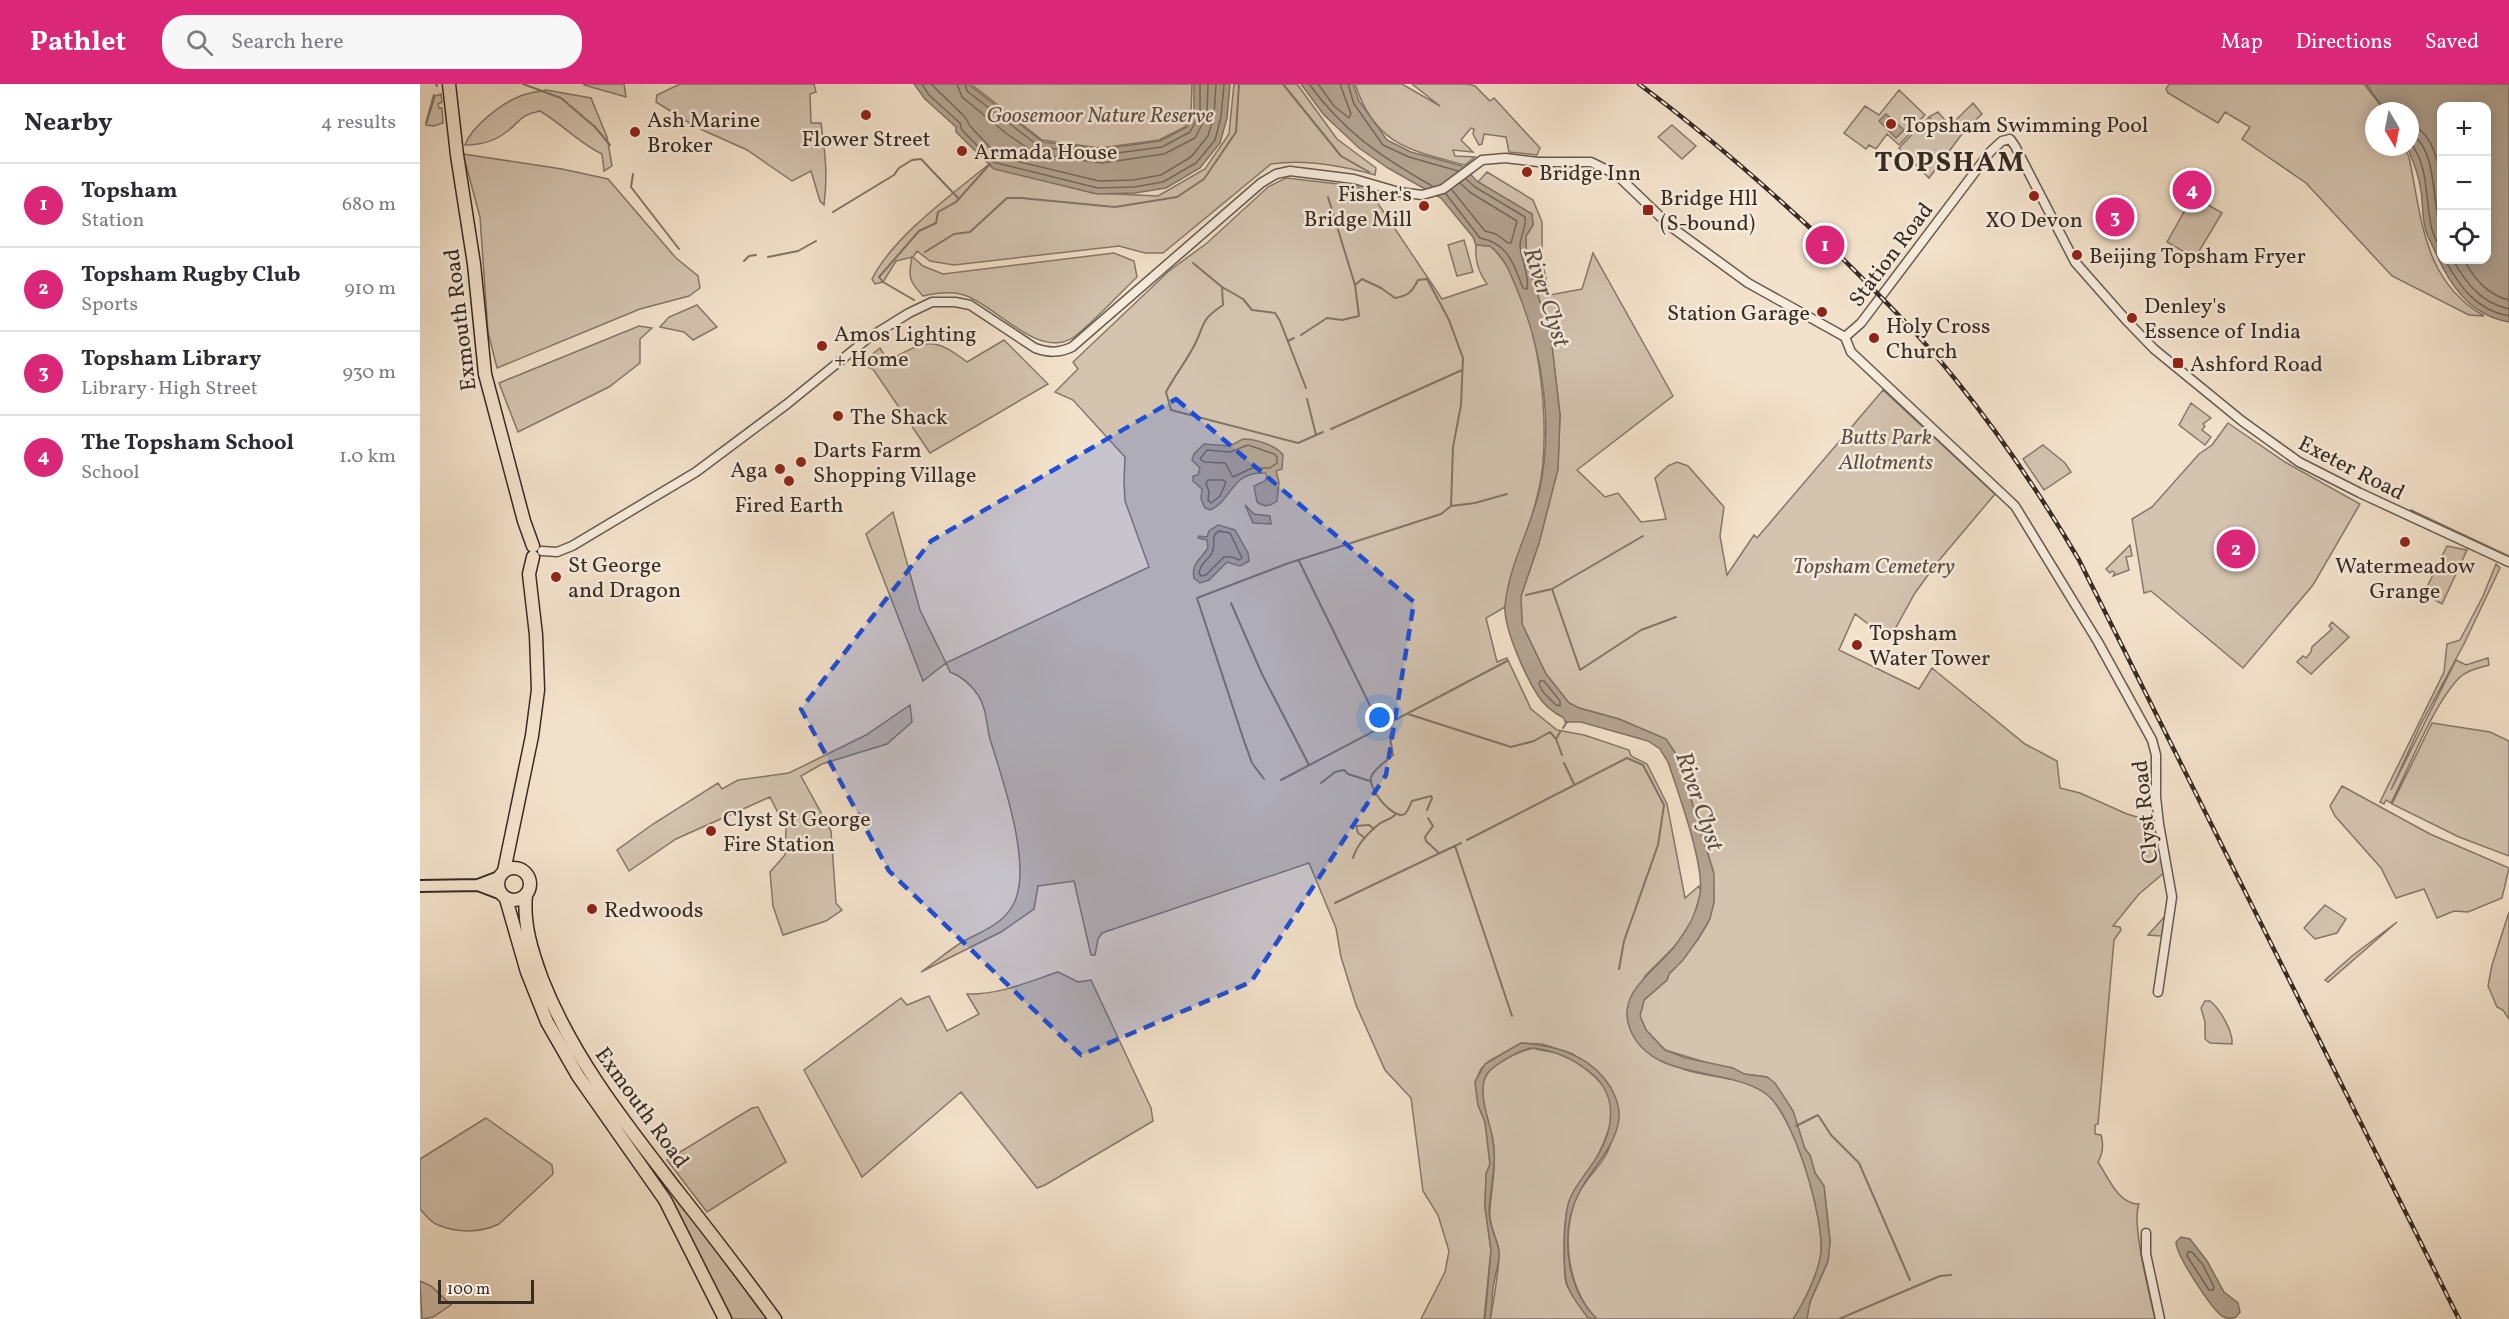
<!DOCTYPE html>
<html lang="en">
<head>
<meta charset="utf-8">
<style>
  :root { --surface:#fff; --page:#f7f7f7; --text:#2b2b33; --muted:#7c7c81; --line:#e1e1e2; --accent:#db2777 }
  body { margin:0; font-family:Vollkorn,serif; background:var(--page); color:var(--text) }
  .controls { position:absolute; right:18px; top:18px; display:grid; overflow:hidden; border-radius:12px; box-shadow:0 3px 15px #0003 }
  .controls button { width:54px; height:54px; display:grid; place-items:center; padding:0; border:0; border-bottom:2px solid var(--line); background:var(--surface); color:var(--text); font:30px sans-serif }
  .compass { position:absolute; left:1945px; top:18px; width:54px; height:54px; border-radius:50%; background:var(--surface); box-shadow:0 3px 15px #0003; rotate:170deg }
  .scale { position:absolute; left:18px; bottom:15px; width:96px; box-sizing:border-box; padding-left:6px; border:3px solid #382b24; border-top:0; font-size:16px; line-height:21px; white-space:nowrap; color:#382b24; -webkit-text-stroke:4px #f7ecdd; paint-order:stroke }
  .you { position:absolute; left:960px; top:634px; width:21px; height:21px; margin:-15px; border:4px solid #fff; border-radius:50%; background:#1a73e8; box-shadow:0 0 0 9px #1a73e833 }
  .badge { display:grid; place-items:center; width:39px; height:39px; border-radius:50%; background:var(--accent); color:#fff; font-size:20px; font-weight:700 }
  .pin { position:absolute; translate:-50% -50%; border:3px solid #fff; box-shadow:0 2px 6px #0006 }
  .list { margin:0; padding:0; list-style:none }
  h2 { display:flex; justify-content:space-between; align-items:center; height:78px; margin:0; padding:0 24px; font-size:26px }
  h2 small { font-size:20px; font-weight:400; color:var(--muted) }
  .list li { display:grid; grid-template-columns:39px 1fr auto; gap:18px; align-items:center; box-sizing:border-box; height:84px; padding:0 24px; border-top:2px solid var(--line) }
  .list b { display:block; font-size:22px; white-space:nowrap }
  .list p { margin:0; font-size:20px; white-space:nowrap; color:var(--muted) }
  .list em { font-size:20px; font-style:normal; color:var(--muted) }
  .icon { flex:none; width:33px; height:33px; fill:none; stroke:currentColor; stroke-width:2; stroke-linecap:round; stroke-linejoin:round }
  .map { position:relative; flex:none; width:2089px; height:1235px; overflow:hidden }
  header { display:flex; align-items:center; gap:36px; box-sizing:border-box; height:84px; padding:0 30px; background:var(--accent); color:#fff }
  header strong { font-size:28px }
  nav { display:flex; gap:33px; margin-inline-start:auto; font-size:21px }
  .search { width:420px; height:54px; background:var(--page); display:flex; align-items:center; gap:15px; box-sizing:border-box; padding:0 21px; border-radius:24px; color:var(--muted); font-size:22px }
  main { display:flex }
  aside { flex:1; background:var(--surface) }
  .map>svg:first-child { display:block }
  .green { fill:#d3c3af; stroke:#86776a; stroke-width:1.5 }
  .water { fill:#b3a492; stroke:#827466; stroke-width:1.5; fill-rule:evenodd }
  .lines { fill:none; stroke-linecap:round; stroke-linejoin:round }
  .shore { stroke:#76685b; stroke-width:1.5 }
  .stream { stroke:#827466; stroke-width:2 }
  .minor-casing { stroke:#67594e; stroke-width:11 }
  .major-casing { stroke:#382b24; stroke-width:14 }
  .highway-casing { stroke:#382b24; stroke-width:15 }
  .minor { stroke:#f7ecdd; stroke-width:8 }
  .major { stroke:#f3e2cb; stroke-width:10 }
  .highway { stroke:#f3e2cb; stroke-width:12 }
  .rail-casing { stroke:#382b24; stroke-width:4.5 }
  .rail { stroke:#f7ecdd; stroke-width:2; stroke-dasharray:7; stroke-linecap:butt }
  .marked { fill:#1d4ed8; fill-opacity:0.2; stroke:#1d4ed8; stroke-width:4.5; stroke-dasharray:12 8; stroke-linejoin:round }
  .poi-dot { fill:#8f2418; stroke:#f7ecdd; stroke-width:2 }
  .labels { text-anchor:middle; stroke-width:5; stroke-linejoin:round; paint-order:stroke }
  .park-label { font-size:22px; font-style:italic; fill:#5f5147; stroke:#f7ecdd }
  .poi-label { font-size:22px; fill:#382b24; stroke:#f7ecdd; text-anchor:start }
  .street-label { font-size:22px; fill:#382b24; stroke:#f7ecdd }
  .water-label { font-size:24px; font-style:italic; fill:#5d4f45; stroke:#f7ecdd }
  .district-label { font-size:28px; font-weight:bold; letter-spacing:1.5px; fill:#382b24; stroke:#f7ecdd }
</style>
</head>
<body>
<header>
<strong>Pathlet</strong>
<div class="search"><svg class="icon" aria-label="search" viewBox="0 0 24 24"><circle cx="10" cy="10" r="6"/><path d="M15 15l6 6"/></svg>Search here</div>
<nav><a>Map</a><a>Directions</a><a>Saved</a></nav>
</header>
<main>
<aside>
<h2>Nearby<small>4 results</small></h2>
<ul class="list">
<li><span class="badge">1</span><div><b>Topsham</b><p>Station</p></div><em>680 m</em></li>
<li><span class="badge">2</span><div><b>Topsham Rugby Club</b><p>Sports</p></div><em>910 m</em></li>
<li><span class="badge">3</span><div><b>Topsham Library</b><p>Library · High Street</p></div><em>930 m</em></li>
<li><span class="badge">4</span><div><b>The Topsham School</b><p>School</p></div><em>1.0 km</em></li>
</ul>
</aside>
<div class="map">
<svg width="2089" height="1235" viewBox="0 0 2089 1235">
  <rect width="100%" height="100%" fill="#f3e2cb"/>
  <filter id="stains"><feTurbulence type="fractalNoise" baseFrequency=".00333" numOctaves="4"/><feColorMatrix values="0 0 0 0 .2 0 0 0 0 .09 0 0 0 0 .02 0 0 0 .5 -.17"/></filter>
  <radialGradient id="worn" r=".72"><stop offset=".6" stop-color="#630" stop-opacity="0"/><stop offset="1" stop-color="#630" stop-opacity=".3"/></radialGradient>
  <path class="green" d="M 164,0 L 204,0 L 206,13 L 164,1 Z
    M 260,0 L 394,0 L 396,8 L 390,10 L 391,39 L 401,39 C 405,67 408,92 404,121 L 400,117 L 391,87 L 372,97 L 327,66 L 276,43 L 236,18 L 237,11 Z
    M 551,0 L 772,0 L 771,30 L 765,43 L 739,56 L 680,64 L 622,56 Z
    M 814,0 L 877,0 L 917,55 L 956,84 L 955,91 C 923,82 884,75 851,80 L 743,169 L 725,169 L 699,162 L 534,181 L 510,177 L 497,167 L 493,173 L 503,182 L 523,190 L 694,169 L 714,177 L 717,193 C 698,211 674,238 654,253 C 619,277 576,221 544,211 C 531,207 516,209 503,212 C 489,197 488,193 492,173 L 476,177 L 463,198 L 455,200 L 452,195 C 473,153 531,111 568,81 L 673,109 L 738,112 L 785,85 L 809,50 Z
    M 935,0 L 982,0 L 1020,22 L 992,0 L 1048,0 L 1055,2 L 1070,17 L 1074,14 L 1120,64 L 1117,71 L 1089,68 L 1086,53 L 1064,50 L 1062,60 L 1059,61 L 1053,50 L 1054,45 L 1051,44 L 1041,56 L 1053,68 L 1033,66 L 1035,72 L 1055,73 L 1045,81 C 989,66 955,61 935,0 Z
    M 1749,0 L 1944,0 L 1965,27 L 1954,27 L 1954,63 L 1984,63 L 1989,73 C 2002,135 2003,197 2064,232 L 2049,231 L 1972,192 L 1886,99 L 1822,55 L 1830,43 L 1805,28 L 1798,39 L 1748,9 L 1746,5 Z
    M 126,6 L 171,14 L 187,53 L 192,82 L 184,87 L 182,70 C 159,59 142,40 120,27 C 97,32 102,37 85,49 C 73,58 59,61 45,61 C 51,43 81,20 98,13 C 106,9 117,8 126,6 Z
    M 1479,6 L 1505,31 L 1494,42 L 1495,44 L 1479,61 L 1467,50 L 1456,65 L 1449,61 L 1446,65 L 1424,49 L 1445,22 L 1459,31 Z
    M 21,10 L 22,18 L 18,20 L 19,24 L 22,24 L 23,39 L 14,42 L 6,41 L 15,12 Z
    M 1553,19 L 1562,30 L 1545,46 L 1509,94 L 1479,64 L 1508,34 L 1511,35 L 1509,33 L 1518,28 L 1530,42 Z
    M 1252,41 L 1276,62 L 1262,75 L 1238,53 Z
    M 43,70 L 142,85 L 188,95 L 256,174 L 278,192 L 280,204 L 269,212 L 220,225 L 77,284 L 68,248 L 60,133 Z
    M 1067,88 L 1113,116 L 1122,138 L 1122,178 L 1130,211 L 1162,205 L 1173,169 L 1253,312 L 1157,386 L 1185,413 L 1198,409 L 1221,438 L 1246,435 L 1235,394 L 1248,382 L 1257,378 L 1268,382 L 1304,423 L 1300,452 L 1307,491 L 1334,451 L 1337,454 L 1463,306 L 1575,410 L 1516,480 L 1495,509 L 1469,556 L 1435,530 L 1419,566 L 1499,605 L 1512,584 L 1605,660 L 1637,677 L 1640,704 L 1660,709 L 1707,730 L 1734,738 L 1745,788 L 1719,810 L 1693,842 L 1700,843 L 1701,846 L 1694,856 L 1678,1040 L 1675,1041 L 1675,1050 L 1681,1051 C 1684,1061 1683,1069 1678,1078 C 1688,1093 1698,1120 1719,1120 C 1711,1140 1730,1211 1735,1235 L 1386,1235 L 1390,1218 L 1408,1177 L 1410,1157 L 1404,1102 L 1395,1089 L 1390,1071 L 1385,1065 L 1373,1027 L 1355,1000 L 1347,993 L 1324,990 L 1245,966 L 1226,946 L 1220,932 L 1224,916 L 1247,896 L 1249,890 L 1262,876 L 1278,855 L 1288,839 L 1294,818 L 1293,786 L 1258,673 L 1246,655 L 1199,635 L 1159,624 L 1149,619 L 1126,590 L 1102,540 L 1101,512 L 1119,459 L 1138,385 L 1140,331 L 1131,253 L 1113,196 L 1106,164 L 1106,152 L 1113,141 L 1112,130 L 1058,98 Z
    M 866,94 L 936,102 L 951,109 L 1022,215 L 1067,200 C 1058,187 1055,177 1056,161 L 1070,162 C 1119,204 1134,348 1118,409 C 1109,449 1092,482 1085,523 L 1066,534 L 1077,578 L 1087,574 L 1111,625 L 1137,646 L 1164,651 L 1209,666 L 1211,672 L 1227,680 L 1247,720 L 1265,814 L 1279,802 L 1281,808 L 1273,835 L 1257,860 L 1225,892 L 1207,931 C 1217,942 1252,981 1263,985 C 1290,994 1320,992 1345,1009 C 1374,1029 1404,1134 1401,1168 C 1399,1188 1384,1219 1373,1235 L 1177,1235 C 1146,1205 1139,1142 1161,1105 C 1170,1090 1187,1076 1191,1058 C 1194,1044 1194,1027 1195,1012 L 1153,970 L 1122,960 L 1101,959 L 1069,977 L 1061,985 L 1055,998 L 1058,1021 L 1065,1038 L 1070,1080 L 1066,1091 L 1065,1123 L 1071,1166 L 1064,1235 L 1001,1235 L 1025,1188 L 1029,1167 L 1018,1131 L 1003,1107 L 991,1014 L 965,986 L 936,921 L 921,873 L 916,844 L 889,779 L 682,849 L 678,855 L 675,871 L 671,871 L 654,797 L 618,802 L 614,825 L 581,848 L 501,888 C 515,878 528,867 542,858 C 562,847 582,841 593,821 C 614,784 582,694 570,655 C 566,640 567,625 558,611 C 551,601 541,592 530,588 L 526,579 L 503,597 L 446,450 L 473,428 L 500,526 L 526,579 L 729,483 L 705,417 L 704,397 L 705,373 L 653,316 L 635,308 L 658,285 L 653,278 L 749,187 L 787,159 L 848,103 Z
    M 1773,112 L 1802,129 L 1775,174 L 1747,158 Z
    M 1044,156 L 1053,188 L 1037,192 L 1028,161 Z
    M 277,221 L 297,243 L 273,256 L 264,248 L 240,243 L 249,233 Z
    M 219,242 L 232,244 L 220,255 L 220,279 L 189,303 L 98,348 L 79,299 Z
    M 584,256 L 628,300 L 510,369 L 453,285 L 440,280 L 460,264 L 468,277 C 504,257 512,251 547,278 Z
    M 1771,319 L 1791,334 L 1783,340 L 1785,342 L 1782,346 L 1791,353 L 1785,361 L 1759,341 Z
    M 1808,339 L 1865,378 L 1940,420 L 1893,501 L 1823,584 L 1731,507 L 1724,509 L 1712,435 L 1732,423 L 1779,370 L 1792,361 Z
    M 1623,361 L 1645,379 L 1651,388 L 1624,406 L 1603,375 Z
    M 1991,426 L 2089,472 L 2089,475 L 1991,429 Z
    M 1710,461 L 1712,472 L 1706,473 L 1709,486 L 1693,492 L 1695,489 L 1692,487 L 1690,489 L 1686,485 Z
    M 2027,462 L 2047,466 L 2022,520 L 2008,512 L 2006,505 Z
    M 2076,480 L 2080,484 L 2044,560 L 2000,642 L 1971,706 L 2036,576 L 2046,581 L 2068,574 L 2069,581 C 2059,584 2047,586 2039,594 C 2013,621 1989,684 1971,719 L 1966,716 L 1964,720 L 1960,718 L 2024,588 L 2027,560 L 2040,556 L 2063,512 Z
    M 1912,538 L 1929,553 L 1891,590 L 1877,578 L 1883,572 L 1886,574 L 1891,568 L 1892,563 L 1912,545 L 1909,542 Z
    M 490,621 L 492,638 L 467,660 L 402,680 L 381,692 L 411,747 L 416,819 L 422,826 L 406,837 L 363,851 L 353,822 L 350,788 L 365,771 L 366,745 L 350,713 L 256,755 L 209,787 L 197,766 L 233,740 L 298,699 L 302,705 L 318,696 L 369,689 L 446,651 Z
    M 2012,639 L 2070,648 L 2089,657 L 2089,772 L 2039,753 L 1972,720 Z
    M 1922,702 L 2010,750 L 2089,784 L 2082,814 L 2048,828 L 2034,827 L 2017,834 L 2004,805 L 1976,814 L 1961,784 L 1915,732 L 1910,722 Z
    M 1905,821 L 1926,835 L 1917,849 L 1895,855 L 1884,844 Z
    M 2089,828 L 2089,935 L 2083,926 L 2077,923 L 2068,902 L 2072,881 Z
    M 1747,830 L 1742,852 L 1728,851 Z
    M 1977,838 L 1908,898 L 1905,896 L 1932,872 Z
    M 638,888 L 658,898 L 671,896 L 731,1024 L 733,1037 L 625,1101 L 617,1104 L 541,1008 L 442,1093 L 384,986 L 481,914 L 487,921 L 509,912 L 527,947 L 559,930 L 547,910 C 579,911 608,898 638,888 Z
    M 1785,917 L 1790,917 C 1800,925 1813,947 1812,960 L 1790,959 L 1785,955 L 1785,938 L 1781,924 Z
    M 1114,964 C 1121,967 1129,967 1136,969 C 1160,977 1198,1004 1192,1034 C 1189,1046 1184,1059 1179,1069 C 1171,1086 1157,1098 1150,1116 C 1142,1135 1144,1173 1145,1194 L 1147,1202 L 1169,1235 L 1070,1235 C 1073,1223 1080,1177 1079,1167 C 1077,1153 1068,1140 1070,1126 C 1071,1107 1076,1086 1074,1066 C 1073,1043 1060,1022 1063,999 C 1065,982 1099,967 1114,964 Z
    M 338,1023 L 366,1078 L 287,1128 L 247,1076 L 332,1024 Z
    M 66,1034 L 132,1081 L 133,1090 L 79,1140 C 61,1149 37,1149 18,1141 C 11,1139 5,1130 0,1125 L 0,1075 Z
    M 233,1084 L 348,1235 L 309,1235 L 230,1087 Z
    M 0,1197 L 11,1202 L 31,1221 L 13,1233 L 2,1235 Z"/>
  <path class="water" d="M 494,0 L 548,0 L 623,58 L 682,65 L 740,57 L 767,43 L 774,28 L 774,0 L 810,0 L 807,34 L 800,59 L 780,84 L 746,104 L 715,109 L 677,110 L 574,85 L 536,48 L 536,43 L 505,15 Z
    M 881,0 L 933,0 L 939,17 L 967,56 L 991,68 L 1042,82 L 1058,98 L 1112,130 L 1113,141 L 1106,152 L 1106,164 L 1113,196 L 1131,253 L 1140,331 L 1138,385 L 1119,459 L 1101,512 L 1102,540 L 1126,590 L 1149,619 L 1159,624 L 1199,635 L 1246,655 L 1258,673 L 1294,790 L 1294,818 L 1290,835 L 1278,855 L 1263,876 L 1249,890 L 1247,896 L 1224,916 L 1220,932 L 1226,946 L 1245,966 L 1266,974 L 1313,984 L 1324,990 L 1347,993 L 1355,999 L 1373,1027 L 1385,1065 L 1390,1071 L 1395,1089 L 1404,1102 L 1410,1158 L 1408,1177 L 1390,1218 L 1387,1235 L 1373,1235 C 1384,1219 1399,1188 1401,1168 C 1404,1134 1374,1029 1345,1009 C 1306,982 1231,998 1210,945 C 1195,907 1239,885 1257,859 C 1268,845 1277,828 1280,810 C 1285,782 1258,708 1248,678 L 1240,665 L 1228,657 L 1161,638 L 1145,638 L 1144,634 C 1134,629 1123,620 1117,610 C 1105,591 1083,543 1085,521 C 1089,481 1110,446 1119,408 C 1134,343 1123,269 1098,208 C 1090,189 1086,175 1070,162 L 1056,161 L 1053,153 L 1021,114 L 968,84 L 939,64 L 904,31 Z
    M 1946,0 L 2089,0 L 2089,238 C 2049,231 2029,200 2014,165 C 2011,158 2006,151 2005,143 C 2002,132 2003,119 2001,107 C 1999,91 1993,77 1987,63 L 1990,63 L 1990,27 L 1965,27 ZM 2022,22 L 2066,22 L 2066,176 L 2022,176 Z
    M 1466,30 L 1484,46 L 1476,54 L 1459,37 Z
    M 823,355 C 835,355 856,361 863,371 L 862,385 L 856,387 L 859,398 L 857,417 C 849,423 845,423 837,418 L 834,402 L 845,397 L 847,392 L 845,389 C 811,387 813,416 790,426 L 785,424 L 781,415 L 782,405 L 773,397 L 773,392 L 778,391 L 780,384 L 772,376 L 774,370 L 784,360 L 810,362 Z
    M 825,421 L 834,430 L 850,432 L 851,440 L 833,439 Z
    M 798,441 L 815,446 L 828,469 L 829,477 L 820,482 L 807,478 L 789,496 L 780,499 L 774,494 C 771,479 781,475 788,464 L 787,456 L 778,454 L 779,452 L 787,453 L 789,447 Z
    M 1101,959 C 1137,961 1172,972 1191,1004 C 1196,1014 1200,1023 1199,1035 C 1195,1064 1173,1082 1160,1107 C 1139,1145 1145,1204 1177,1235 L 1168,1234 C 1161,1224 1152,1214 1148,1203 C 1142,1189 1144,1132 1149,1117 C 1155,1100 1169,1087 1178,1071 C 1194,1044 1198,1011 1171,989 C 1155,976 1134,966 1113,964 C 1103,964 1073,981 1067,990 C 1057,1006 1068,1034 1072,1051 C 1078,1081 1070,1100 1069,1128 C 1069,1142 1077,1154 1079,1168 C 1080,1175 1076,1187 1075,1194 C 1071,1208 1073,1222 1070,1235 L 1065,1235 L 1071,1166 L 1065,1123 L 1066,1090 L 1070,1080 L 1065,1038 L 1058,1021 L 1055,998 L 1065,980 Z
    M 1761,1153 L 1770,1155 L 1787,1177 L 1804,1208 L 1818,1219 L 1820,1228 L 1816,1233 C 1811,1235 1807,1235 1802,1232 C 1791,1224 1756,1171 1756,1158 Z"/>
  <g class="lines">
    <path class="shore" d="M 502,0 L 509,11 L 540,39 L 542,46 L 573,78 L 678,104 L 714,103 L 743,98 L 776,79 L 795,56 L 801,33 L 804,0
      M 511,0 L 545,33 L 550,42 L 579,73 L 679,97 L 713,96 L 741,91 L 771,73 L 788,52 L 794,31 L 796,0
      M 537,0 L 542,13 L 587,50 L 616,70 L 682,79 L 744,70 L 775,54 L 787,31 L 788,0
      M 545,0 L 547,7 L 620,63 L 682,71 L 742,63 L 770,48 L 780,29 L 780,0
      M 889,0 C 925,49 960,72 1012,102
      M 898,0 L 914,22 L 929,34 L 931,30 L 920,0
      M 928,0 L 934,20 L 963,61 L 989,73 L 1038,87
      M 1990,41 C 2012,47 2016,74 2022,93
      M 1990,50 C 2019,64 2011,124 2022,149
      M 1990,58 C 2009,82 2005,113 2011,141 C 2012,150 2018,159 2022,168
      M 1032,106 L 1065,147 L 1076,150 L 1088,159 L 1091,159 L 1097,137 L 1051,109 L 1040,99
      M 1026,110 L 1060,154 C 1089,160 1093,179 1103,204 L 1107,205 C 1110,192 1101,176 1100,162 C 1100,151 1107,143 1105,133 L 1055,103 L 1046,95
      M 2025,176 C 2040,203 2056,226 2089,232
      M 2033,176 C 2046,199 2061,219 2089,225
      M 2044,176 C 2054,194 2067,211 2089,216
      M 828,361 L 854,370 L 857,373 L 857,379 L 850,384 L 832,384 L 813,393 L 805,379 L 784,378 L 780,375 L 787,366 L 810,368 Z
      M 788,396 L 803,396 L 806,398 L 800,412 L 791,419 L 788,416 L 789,408 L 786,399 Z
      M 799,447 L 810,449 L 822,474 L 819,476 L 812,473 L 804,473 L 786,491 L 781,492 L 779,489 C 781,477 788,477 792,469 C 797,460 789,453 799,447 Z
      M 1120,597 L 1124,597 L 1140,617 L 1140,622 L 1136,621 L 1123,608 L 1119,600 Z
      M 1768,1168 L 1772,1168 L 1783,1181 L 1794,1203 L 1793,1206 L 1789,1206 L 1767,1172 Z"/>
    <path class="stream" d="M 16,0 L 17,2
      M 103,0 L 141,14 L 175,43 L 190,61
      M 863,0 L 921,72 L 949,88
      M 6,39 L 14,11
      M 213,90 L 211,103 L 259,165
      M 413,128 L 474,91 L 479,84 L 492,76 L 501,75 L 539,115
      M 505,168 L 534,150 L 550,148 L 587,114 L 601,114 L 695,123 L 757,113 L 784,95 L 816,48 L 819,0
      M 348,173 L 378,167 L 396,157
      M 324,177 L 329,172 L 336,171
      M 773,179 L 802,203 L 803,221 C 782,235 785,238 776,258 C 768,275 755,291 746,308 L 751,326 L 878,359 L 903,348
      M 935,201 L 942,195 L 961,204 L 975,214 C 988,212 992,208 998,196 L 1007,195 L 1029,236 L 1043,274 L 1041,321 L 1033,363 L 1031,422 L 1055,419 L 1087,410
      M 802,203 L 823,215 L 832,226 L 855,229 L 860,237 L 886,304
      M 494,216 L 463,198 L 459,193 L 499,147 L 516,139 L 518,128 L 536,118 L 570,80
      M 881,251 L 907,234 L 922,236 L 939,232 L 935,201 L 908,113
      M 868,257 L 874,254
      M 887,315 L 896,351
      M 911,345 L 1042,286
      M 879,477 L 961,644
      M 1132,505 L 1160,586 L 1221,546 L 1256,533
      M 1106,511 L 1132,505 L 1223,452
      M 811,519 L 842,590 L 889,681
      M 988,630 L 1091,663 L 1114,657 L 1130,648 L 1136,655
      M 1143,644 L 1147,638
      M 972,645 L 970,653 L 973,671 C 966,677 956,684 952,691 C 945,703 974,737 985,730 C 988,727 990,721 992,717 L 1011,712 L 1012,714 L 1007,726
      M 1140,648 L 1136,655 L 1142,671
      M 1144,679 L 1154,700
      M 844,695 L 832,679 L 823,654 L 777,514 L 866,480 L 1021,430 L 1031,422
      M 861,696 L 1087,577
      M 901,699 L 915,688 L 924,686 L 928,690 L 950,697
      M 1008,734 L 1013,742 L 1005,753 L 1006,757 L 1019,769
      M 945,754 L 938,749 L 936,742 L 949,741 L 954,745
      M 1047,756 L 1207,674 L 1223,681 L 1244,721 L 1238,761 L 1204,857 L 1199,885
      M 1035,762 L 1092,932
      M 933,774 C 937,760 948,749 959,740 C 964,736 970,736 975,731
      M 915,819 L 1041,759
      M 1376,1042 L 1398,1031 L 1411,1051 L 1439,1079 L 1490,1196
      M 1419,1235 L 1520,1192 L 1531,1191"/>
    <g class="minor-casing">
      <path id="minor" d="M 1425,253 L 1441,239 L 1570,68 L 1582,57 L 1590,55 L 1595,62 L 1655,178 L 1707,237 L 1734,265 L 1822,337 L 1879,378 L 1940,409 L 2089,478
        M 122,467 L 137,468 L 152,462 L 276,388 L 367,320 L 447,255 L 489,229 L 512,218 L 535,218 L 550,221 L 615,264 C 629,269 639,269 652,263 L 841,99 L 856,90 L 870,87 L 934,95 L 979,108 L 1002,111 L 1023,105 L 1062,76 L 1085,74 L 1118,78 L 1171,78 L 1197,91 L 1250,142 L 1328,199 L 1425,253 L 1431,268 L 1595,422 L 1678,558 L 1732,656 L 1736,671 L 1736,713 L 1739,740 L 1752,813 L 1738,908
        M 1726,1149 L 1726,1170 L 1740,1235"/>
    </g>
    <g class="major-casing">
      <path id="major" d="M 58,801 L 79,809
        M 0,802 L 58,801 L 79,793"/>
    </g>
    <g class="highway-casing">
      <path id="highway" d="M 29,0 L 37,71 L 54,180 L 65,290 L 104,437 L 113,462
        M78 800a16 16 0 1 1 32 0a16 16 0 1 1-32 0Z
        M 84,787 L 112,652 L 118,606 L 116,551 L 109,490 L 113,473
        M 106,811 C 103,840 112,868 122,895 C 153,974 205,1039 256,1105 C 290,1148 323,1191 355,1235
        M 86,815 L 107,888 L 127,938 L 158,992 L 245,1116 L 305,1235"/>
    </g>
    <use href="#minor" class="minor"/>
    <use href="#major" class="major"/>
    <use href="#highway" class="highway"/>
    <g class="rail-casing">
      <path id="rail" d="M 1219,0 C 1290,53 1356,111 1420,172 C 1460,212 1500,251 1535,295 C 1581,352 1622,413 1659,476 L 2039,1235"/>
    </g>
    <use href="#rail" class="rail"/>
  </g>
  <path class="marked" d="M 756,315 L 994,518 L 966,691 L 831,898 L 661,971 L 469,787 L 381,625 L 511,457 Z"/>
  <g class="poi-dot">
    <circle cx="446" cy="31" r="6"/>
    <circle cx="1471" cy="40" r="6"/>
    <circle cx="215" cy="48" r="6"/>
    <circle cx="542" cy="67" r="6"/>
    <circle cx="1107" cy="88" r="6"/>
    <circle cx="1614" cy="112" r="6"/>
    <circle cx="1004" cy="122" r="6"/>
    <rect x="1222" y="120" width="12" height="12" rx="3"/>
    <circle cx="1657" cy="171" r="6"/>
    <circle cx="1402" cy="228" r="6"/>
    <circle cx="1712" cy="234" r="6"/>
    <circle cx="1454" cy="254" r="6"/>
    <circle cx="402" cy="262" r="6"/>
    <rect x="1752" y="273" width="12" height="12" rx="3"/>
    <circle cx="418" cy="332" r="6"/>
    <circle cx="381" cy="378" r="6"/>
    <circle cx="360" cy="385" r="6"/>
    <circle cx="369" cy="397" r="6"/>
    <circle cx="1985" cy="458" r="6"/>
    <circle cx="136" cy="493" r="6"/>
    <circle cx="1437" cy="561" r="6"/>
    <circle cx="291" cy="747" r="6"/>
    <circle cx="172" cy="825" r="6"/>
  </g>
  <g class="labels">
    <g class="park-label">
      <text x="680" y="38">Goosemoor Nature Reserve</text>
      <text x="1466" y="360">Butts Park<tspan x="1466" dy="25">Allotments</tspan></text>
      <text x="1454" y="489">Topsham Cemetery</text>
    </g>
    <g class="poi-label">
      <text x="227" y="43">Ash Marine<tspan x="227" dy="25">Broker</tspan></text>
      <text x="1483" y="48">Topsham Swimming Pool</text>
      <text x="446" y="62" text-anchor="middle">Flower Street</text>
      <text x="554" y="75">Armada House</text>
      <text x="1119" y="96">Bridge Inn</text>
      <text x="992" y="117" text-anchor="end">Fisher's<tspan x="992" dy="25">Bridge Mill</tspan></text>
      <text x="1240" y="121">Bridge Hll<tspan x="1240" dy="25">(S-bound)</tspan></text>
      <text x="1614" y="143" text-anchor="middle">XO Devon</text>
      <text x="1669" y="179">Beijing Topsham Fryer</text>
      <text x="1724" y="229">Denley's<tspan x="1724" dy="25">Essence of India</tspan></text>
      <text x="1390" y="236" text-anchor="end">Station Garage</text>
      <text x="1466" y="249">Holy Cross<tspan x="1466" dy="25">Church</tspan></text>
      <text x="414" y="257">Amos Lighting<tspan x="414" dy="25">+ Home</tspan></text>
      <text x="1770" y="287">Ashford Road</text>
      <text x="430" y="340">The Shack</text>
      <text x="393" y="373">Darts Farm<tspan x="393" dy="25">Shopping Village</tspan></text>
      <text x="348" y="393" text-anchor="end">Aga</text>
      <text x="369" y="428" text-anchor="middle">Fired Earth</text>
      <text x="148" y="488">St George<tspan x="148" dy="25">and Dragon</tspan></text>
      <text x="1985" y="489" text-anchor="middle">Watermeadow<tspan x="1985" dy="25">Grange</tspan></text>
      <text x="1449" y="556">Topsham<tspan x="1449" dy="25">Water Tower</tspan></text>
      <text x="303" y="742">Clyst St George<tspan x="303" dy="25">Fire Station</tspan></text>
      <text x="184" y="833">Redwoods</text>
    </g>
    <g class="street-label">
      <text transform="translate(1470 170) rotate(-53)" y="8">Station Road</text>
      <text transform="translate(39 236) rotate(-97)" y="8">Exmouth Road</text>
      <text transform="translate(1932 383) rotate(27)" y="8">Exeter Road</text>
      <text transform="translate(1724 728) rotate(-96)" y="8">Clyst Road</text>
      <text transform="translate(223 1023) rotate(54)" y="8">Exmouth Road</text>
    </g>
    <g class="water-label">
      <text transform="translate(1127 213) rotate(72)" y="8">River Clyst</text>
      <text transform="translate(1280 717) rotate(71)" y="8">River Clyst</text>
    </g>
    <g class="district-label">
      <text x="1530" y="87">TOPSHAM</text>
    </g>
  </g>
  <rect width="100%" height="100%" filter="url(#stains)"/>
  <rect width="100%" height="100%" fill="url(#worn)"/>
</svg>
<div class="controls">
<button>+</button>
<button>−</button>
<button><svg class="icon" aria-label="locate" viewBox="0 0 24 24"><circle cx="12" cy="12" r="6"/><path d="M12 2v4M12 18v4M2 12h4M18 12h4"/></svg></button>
</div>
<svg class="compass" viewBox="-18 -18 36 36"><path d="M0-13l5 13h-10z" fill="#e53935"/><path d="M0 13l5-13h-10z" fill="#7c7c81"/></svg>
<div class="scale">100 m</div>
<div class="you"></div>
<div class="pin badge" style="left:1405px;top:161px">1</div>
<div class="pin badge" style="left:1816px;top:465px">2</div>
<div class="pin badge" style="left:1695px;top:133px">3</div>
<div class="pin badge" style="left:1772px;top:106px">4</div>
</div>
</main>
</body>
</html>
